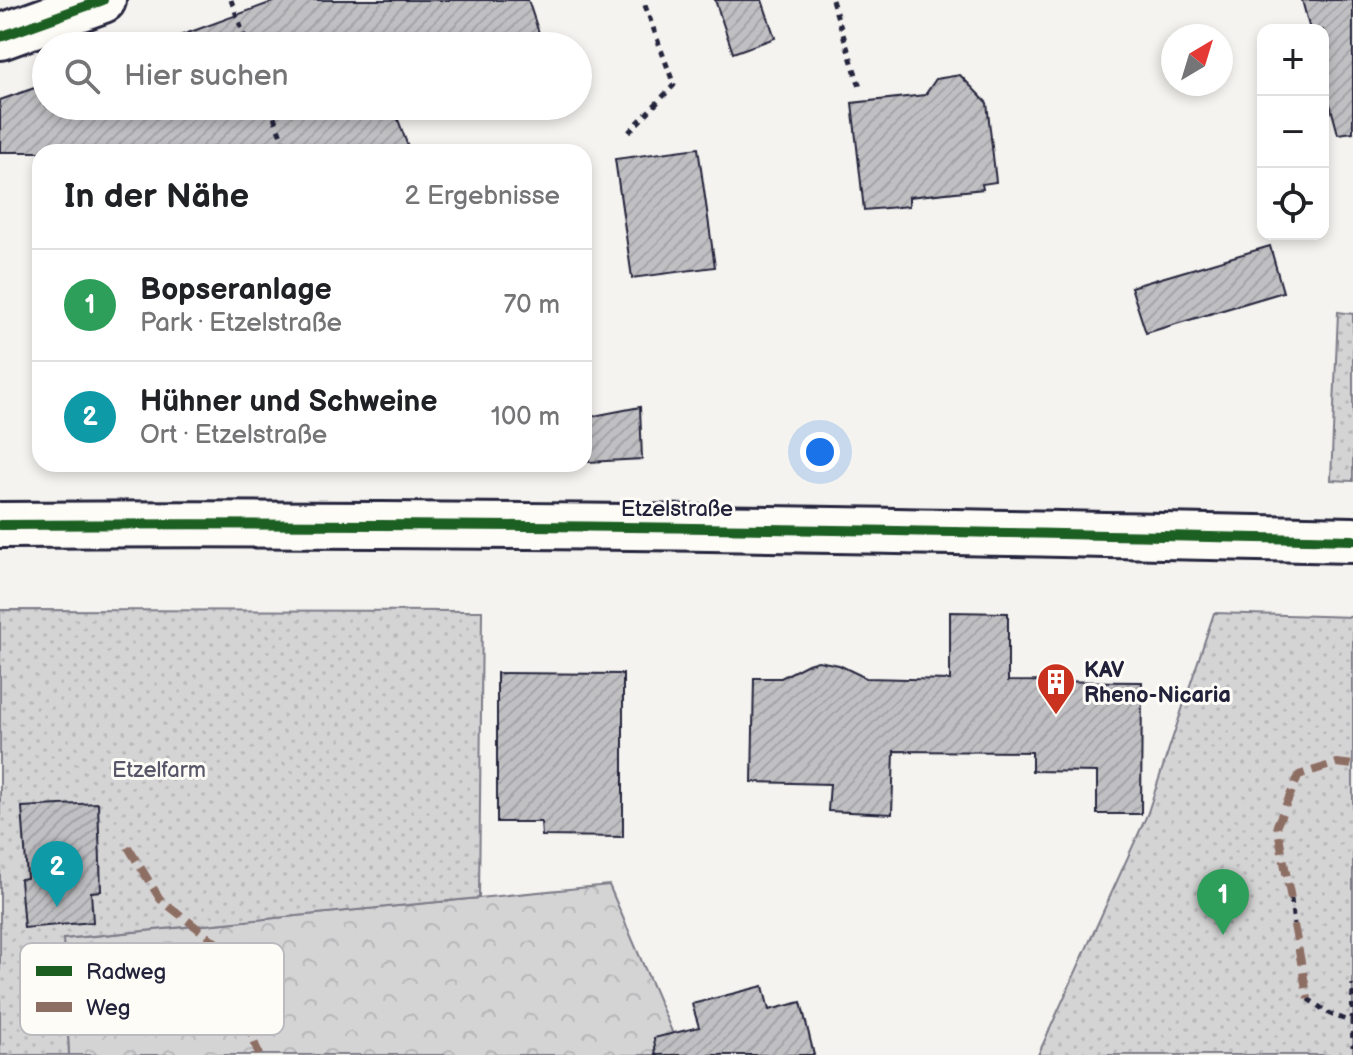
<!DOCTYPE html>
<html lang="de">
<head>
<meta charset="utf-8">
<style>
  :root { --surface:#fff; --page:#f2f2f2; --text:#202124; --muted:#757577; --line:#e0e0e0; --accent:#c8321e }
  body { margin:0; font-family:"Balsamiq Sans",sans-serif; background:var(--page); color:var(--text) }
  .controls { position:absolute; right:24px; top:24px; display:grid; overflow:hidden; border-radius:16px; box-shadow:0 4px 12px #0003 }
  .controls button { width:72px; height:72px; display:grid; place-items:center; padding:0; border:0; border-bottom:2px solid var(--line); background:var(--surface); color:var(--text); font:40px sans-serif }
  .compass { position:absolute; left:1161px; top:24px; width:72px; height:72px; border-radius:50%; background:var(--surface); box-shadow:0 4px 12px #0003; rotate:38deg }
  .you { position:absolute; left:820px; top:452px; width:28px; height:28px; margin:-20px; border:6px solid #fff; border-radius:50%; background:#1a73e8; box-shadow:0 0 0 12px #1a73e833 }
  .badge { display:grid; place-items:center; width:52px; height:52px; border-radius:50%; background:var(--accent); color:#fff; font-size:26px; font-weight:700 }
  .pin { position:absolute; translate:-50% -66px; filter:drop-shadow(0 2px 4px #0008) }
  .pin::after { content:''; position:absolute; top:42px; width:28px; height:24px; background:inherit; clip-path:polygon(0 0,100% 0,50% 100%) }
  .list { margin:0; padding:0; list-style:none }
  h2 { display:flex; justify-content:space-between; align-items:center; height:104px; margin:0; padding:0 32px; font-size:34px }
  h2 small { font-size:26px; font-weight:400; color:var(--muted) }
  .list li { display:grid; grid-template-columns:52px 1fr auto; gap:24px; align-items:center; box-sizing:border-box; height:112px; padding:0 32px; border-top:2px solid var(--line) }
  .list b { display:block; font-size:30px; white-space:nowrap }
  .list p { margin:0; font-size:26px; white-space:nowrap; color:var(--muted) }
  .list em { font-size:26px; font-style:normal; color:var(--muted) }
  .icon { flex:none; width:44px; height:44px; fill:none; stroke:currentColor; stroke-width:2; stroke-linecap:round; stroke-linejoin:round }
  .map { position:relative; flex:none; width:1353px; height:1055px; overflow:hidden }
  .search { position:absolute; background:var(--surface); box-shadow:0 4px 12px #0003; left:32px; top:32px; width:560px; height:88px; display:flex; align-items:center; gap:20px; box-sizing:border-box; padding:0 28px; border-radius:44px; color:var(--muted); font-size:30px }
  .panel { position:absolute; background:var(--surface); box-shadow:0 4px 12px #0003; left:32px; top:144px; width:560px; height:328px; border-radius:24px }
  .map>svg:first-child { display:block }
  .forest { fill:url(#forest-crowns); stroke:#7c7b88; stroke-width:2 }
  .park { fill:url(#park-dots); stroke:#7c7b88; stroke-width:2 }
  .building { fill:url(#building-hatch); stroke:#22223b; stroke-width:2 }
  .lines { fill:none; stroke-linecap:round; stroke-linejoin:round }
  .street-casing { stroke:#22223b; stroke-width:50 }
  .path { stroke:#22223b; stroke-width:5; stroke-dasharray:6 6; stroke-linecap:butt }
  .street { stroke:#fdfcf7; stroke-width:44 }
  .quiet { stroke:#8d6e63; stroke-width:8; stroke-dasharray:16 8; stroke-linecap:butt }
  .cycleway-casing { stroke:#fdfcf7; stroke-width:15 }
  .cycleway { stroke:#1b5e20; stroke-width:10 }
  .labels { text-anchor:middle; stroke-width:6; stroke-linejoin:round; paint-order:stroke }
  .street-label { font-size:22px; fill:#22223b; stroke:#fdfcf7 }
  .poi-label { font-size:22px; font-weight:bold; fill:#22223b; stroke:#fdfcf7; text-anchor:start }
  .park-label { font-size:22px; fill:#585769; stroke:#fdfcf7 }
  .key { fill:#fdfcf7; stroke:#bbbbbf; stroke-width:2 }
  .key-label { font-size:22px; fill:#22223b }
</style>
</head>
<body>
<div class="map">
<svg width="1353" height="1055" viewBox="0 0 1353 1055">
  <defs>
    <pattern id="forest-crowns" width="20" height="18" patternUnits="userSpaceOnUse" patternTransform="scale(2)"><rect width="20" height="18" fill="#d5d4d5"/><path d="M2 6a3 3 0 1 1 6 0M12 15a3 3 0 1 1 6 0" fill="none" stroke="#b7b6b8"/></pattern>
    <pattern id="park-dots" width="8" height="8" patternUnits="userSpaceOnUse" patternTransform="scale(2)"><rect width="8" height="8" fill="#d5d4d5"/><path d="M2 2h.1M6 6h.1" fill="none" stroke="#b7b6b8" stroke-width="1.8" stroke-linecap="round"/></pattern>
    <pattern id="building-hatch" width="6" height="6" patternUnits="userSpaceOnUse" patternTransform="scale(2)"><rect width="6" height="6" fill="#c0bfc2"/><path d="M-1 1l2-2M0 6l6-6M5 7l2-2" fill="none" stroke="#a5a4a8"/></pattern>
  </defs>
  <rect width="100%" height="100%" fill="#f4f3ef"/>
  <filter id="ink" filterUnits="userSpaceOnUse"><feTurbulence type="fractalNoise" baseFrequency=".0125" numOctaves="2"/><feDisplacementMap in="SourceGraphic" scale="16" xChannelSelector="R" yChannelSelector="G"/><feConvolveMatrix kernelMatrix="1 2 1 2 8 2 1 2 1" color-interpolation-filters="sRGB"/></filter>
  <g filter="url(#ink)">
    <path class="forest" d="M 609,885 L 682,1055 L 69,1055 L 63,939 Z"/>
    <path class="park" d="M 1338,312 L 1353,314 L 1353,481 L 1331,480 Z
      M 0,610 L 482,611 L 479,898 L 63,939 L 69,1055 L 0,1055 Z
      M 1214,613 L 1353,617 L 1353,1055 L 1038,1055 L 1147,815 Z"/>
    <path class="building" d="M 278,0 L 528,0 L 541,39 L 525,46 L 152,46 Z
      M 715,0 L 762,0 L 775,38 L 733,53 Z
      M 1302,0 L 1353,0 L 1353,132 L 1338,134 L 1323,78 L 1323,30 L 1310,30 Z
      M 960,75 L 987,103 L 996,182 L 982,184 L 983,189 L 909,197 L 909,206 L 864,210 L 852,103 L 925,95 L 936,79 Z
      M 46,84 L 46,106 L 393,106 L 410,152 L 0,152 L 0,100 Z
      M 698,148 L 715,267 L 632,278 L 615,159 Z
      M 1270,246 L 1283,292 L 1146,333 L 1131,287 Z
      M 640,407 L 642,459 L 589,462 L 588,417 Z
      M 950,612 L 1008,613 L 1008,681 L 1142,682 L 1141,814 L 1097,814 L 1097,772 L 1032,771 L 1032,752 L 894,751 L 892,814 L 828,811 L 830,784 L 752,782 L 754,678 L 781,678 L 808,664 L 818,661 L 839,665 L 866,678 L 950,680 Z
      M 497,673 L 623,674 L 623,837 L 542,836 L 541,822 L 497,822 Z
      M 98,803 L 101,891 L 91,892 L 93,922 L 24,928 L 20,879 L 27,878 L 22,807 Z
      M 763,986 L 769,1010 L 801,1002 L 814,1055 L 656,1055 L 654,1038 L 699,1027 L 692,1004 Z"/>
    <g class="lines">
      <g class="street-casing">
        <path id="street" d="M 0,37 L 103,0
          M 0,525 C 451,522 902,530 1353,540"/>
      </g>
      <path class="path" d="M 231,0 L 248,46
        M 832,0 L 860,87
        M 270,106 L 287,152
        M 629,132 L 674,85 L 643,0
        M 1291,899 L 1294,925
        M 1308,999 L 1330,1014 L 1352,1022 L 1353,1047
        M 1352,1022 L 1353,984"/>
      <use href="#street" class="street"/>
      <path class="quiet" d="M 128,847 L 160,899 L 219,945 L 259,1055
        M 1291,899 L 1277,825 L 1299,775 L 1337,763 L 1353,765
        M 1294,925 L 1308,999"/>
      <g class="cycleway-casing">
        <path id="cycleway" d="M 0,37 L 103,0
          M 0,525 C 451,522 902,530 1353,540"/>
      </g>
      <use href="#cycleway" class="cycleway"/>
    </g>
  </g>
  <defs>
    <g id="building-pin" transform="scale(2)"><path d="M0 17L-7.5 6A9.5 9.5 0 1 1 7.5 6Z" fill="#c8321e" stroke="#fdfcf7"/><path d="M-4-6H4V6H1V3H-1V6H-4ZM-2.5-4.3h1.7v1.8h-1.7ZM.8-4.3h1.7v1.8H.8ZM-2.5-1h1.7V.8h-1.7ZM.8-1h1.7V.8H.8Z" fill="#fff"/></g>
  </defs>
  <g fill-rule="evenodd">
    <use href="#building-pin" x="1056" y="682"/>
  </g>
  <g class="labels">
    <g class="street-label">
      <text x="677" y="516">Etzelstraße</text>
    </g>
    <g class="poi-label">
      <text x="1084" y="677">KAV<tspan x="1084" dy="25">Rheno-Nicaria</tspan></text>
    </g>
    <g class="park-label">
      <text x="159" y="777">Etzelfarm</text>
    </g>
  </g>
  <rect x="20" y="943" width="264" height="92" rx="12" class="key"/>
  <rect x="36" y="966" width="36" height="10" fill="#1b5e20"/>
  <rect x="36" y="1002" width="36" height="10" fill="#8d6e63"/>
  <g class="key-label">
    <text x="86" y="979">Radweg</text>
    <text x="86" y="1015">Weg</text>
  </g>
</svg>
<div class="controls">
<button>+</button>
<button>−</button>
<button><svg class="icon" aria-label="locate" viewBox="0 0 24 24"><circle cx="12" cy="12" r="6"/><path d="M12 2v4M12 18v4M2 12h4M18 12h4"/></svg></button>
</div>
<svg class="compass" viewBox="-18 -18 36 36"><path d="M0-13l5 13h-10z" fill="#e53935"/><path d="M0 13l5-13h-10z" fill="#757577"/></svg>
<div class="you"></div>
<div class="pin badge" style="left:1223px;top:935px;background:#2e9e5b">1</div>
<div class="pin badge" style="left:57px;top:907px;background:#0f9aa8">2</div>
<div class="search"><svg class="icon" aria-label="search" viewBox="0 0 24 24"><circle cx="10" cy="10" r="6"/><path d="M15 15l6 6"/></svg>Hier suchen</div>
<section class="panel">
<h2>In der Nähe<small>2 Ergebnisse</small></h2>
<ul class="list">
<li><span class="badge" style="background:#2e9e5b">1</span><div><b>Bopseranlage</b><p>Park · Etzelstraße</p></div><em>70 m</em></li>
<li><span class="badge" style="background:#0f9aa8">2</span><div><b>Hühner und Schweine</b><p>Ort · Etzelstraße</p></div><em>100 m</em></li>
</ul>
</section>
</div>
</body>
</html>
